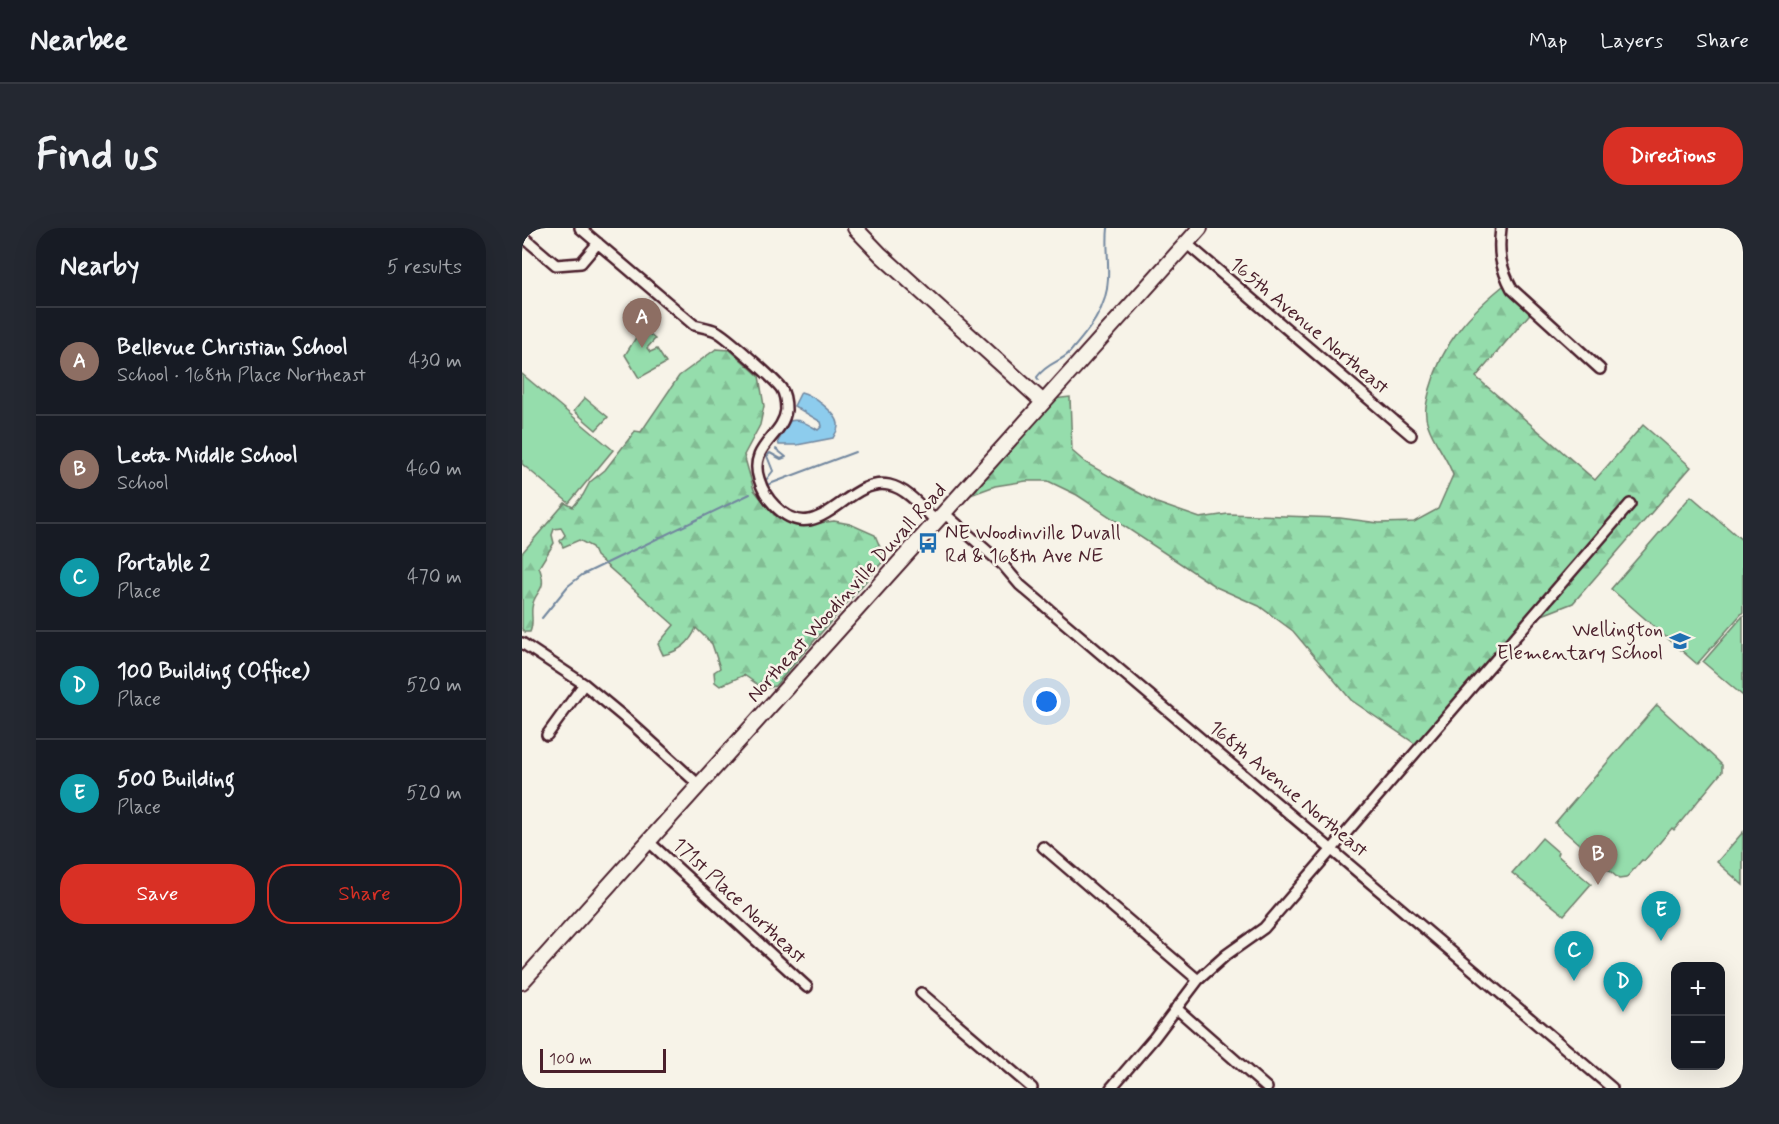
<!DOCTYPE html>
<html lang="en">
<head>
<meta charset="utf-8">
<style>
  :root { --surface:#171b24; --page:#242831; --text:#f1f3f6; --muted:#9ea1a6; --line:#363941; --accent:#d93025 }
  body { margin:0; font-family:Mynerve,sans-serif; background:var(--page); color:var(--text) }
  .controls { position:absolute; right:18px; bottom:18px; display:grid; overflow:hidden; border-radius:12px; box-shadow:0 6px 24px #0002 }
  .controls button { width:54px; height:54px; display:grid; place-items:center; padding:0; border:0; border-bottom:2px solid var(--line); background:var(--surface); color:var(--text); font:30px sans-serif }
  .scale { position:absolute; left:18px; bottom:15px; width:126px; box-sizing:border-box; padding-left:6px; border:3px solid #4a1f2b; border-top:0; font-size:16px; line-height:21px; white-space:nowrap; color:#4a1f2b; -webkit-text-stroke:4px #f7f3e8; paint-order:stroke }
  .you { position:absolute; left:525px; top:474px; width:21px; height:21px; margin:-15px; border:4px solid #fff; border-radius:50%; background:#1a73e8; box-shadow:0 0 0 9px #1a73e833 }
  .badge { display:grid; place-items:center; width:39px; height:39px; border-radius:50%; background:var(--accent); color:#fff; font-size:20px; font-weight:700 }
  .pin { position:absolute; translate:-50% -50px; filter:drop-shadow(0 2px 3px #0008) }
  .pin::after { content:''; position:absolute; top:32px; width:21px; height:18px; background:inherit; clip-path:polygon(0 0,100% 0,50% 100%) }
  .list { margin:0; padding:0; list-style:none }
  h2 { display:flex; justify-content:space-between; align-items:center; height:78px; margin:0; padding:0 24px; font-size:26px }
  h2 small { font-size:20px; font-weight:400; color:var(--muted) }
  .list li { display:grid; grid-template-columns:39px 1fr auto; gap:18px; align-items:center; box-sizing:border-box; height:108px; padding:0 24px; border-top:2px solid var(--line) }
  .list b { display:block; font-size:22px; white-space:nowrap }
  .list p { margin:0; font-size:20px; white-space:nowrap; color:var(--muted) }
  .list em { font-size:20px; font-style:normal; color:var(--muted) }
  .actions { display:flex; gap:12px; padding:18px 24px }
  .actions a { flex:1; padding:14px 0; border:2px solid var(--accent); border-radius:24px; text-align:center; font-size:21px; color:var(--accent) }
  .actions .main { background:var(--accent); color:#fff }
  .map { position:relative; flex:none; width:1221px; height:860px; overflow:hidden; border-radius:24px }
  header { display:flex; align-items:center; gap:36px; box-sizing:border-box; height:84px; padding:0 30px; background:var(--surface); border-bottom:2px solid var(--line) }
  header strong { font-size:28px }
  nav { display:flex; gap:33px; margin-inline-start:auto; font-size:21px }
  .intro { display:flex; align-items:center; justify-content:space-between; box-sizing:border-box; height:144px; padding:0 36px }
  h1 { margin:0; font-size:42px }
  .button { padding:15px 27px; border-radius:24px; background:var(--accent); color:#fff; font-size:21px; font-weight:700 }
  main { display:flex; gap:36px; padding:0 36px }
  aside { flex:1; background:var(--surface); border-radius:24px; box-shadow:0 6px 24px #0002 }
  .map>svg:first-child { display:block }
  .forest { fill:url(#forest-firs); stroke:#707e6c; stroke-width:1.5 }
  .park { fill:#95ddac; stroke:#707e6c; stroke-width:1.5 }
  .water { fill:#8dcced; stroke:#72879f; stroke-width:1.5 }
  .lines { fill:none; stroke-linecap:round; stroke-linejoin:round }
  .stream { stroke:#72879f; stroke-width:2 }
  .street-casing { stroke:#4a1f2b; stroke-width:14 }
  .secondary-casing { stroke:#4a1f2b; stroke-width:18 }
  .street { stroke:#f7f3e8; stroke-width:9 }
  .secondary { stroke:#f7f3e8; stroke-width:14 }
  .labels { text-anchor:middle; stroke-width:5; stroke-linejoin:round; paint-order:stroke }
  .street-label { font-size:20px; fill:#4a1f2b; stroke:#f7f3e8 }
  .poi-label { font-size:20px; fill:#4a1f2b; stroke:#f7f3e8; text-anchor:start }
</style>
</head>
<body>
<header>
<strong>Nearbee</strong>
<nav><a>Map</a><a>Layers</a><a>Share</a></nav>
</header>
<div class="intro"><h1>Find us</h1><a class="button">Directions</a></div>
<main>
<aside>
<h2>Nearby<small>5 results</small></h2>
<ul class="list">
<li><span class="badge" style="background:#8d6e63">A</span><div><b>Bellevue Christian School</b><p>School · 168th Place Northeast</p></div><em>430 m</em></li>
<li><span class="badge" style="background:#8d6e63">B</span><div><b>Leota Middle School</b><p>School</p></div><em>460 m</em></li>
<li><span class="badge" style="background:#0f9aa8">C</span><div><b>Portable 2</b><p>Place</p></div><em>470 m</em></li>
<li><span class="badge" style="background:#0f9aa8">D</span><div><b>100 Building (Office)</b><p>Place</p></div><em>520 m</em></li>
<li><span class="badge" style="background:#0f9aa8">E</span><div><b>500 Building</b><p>Place</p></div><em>520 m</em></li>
</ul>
<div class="actions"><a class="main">Save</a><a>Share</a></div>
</aside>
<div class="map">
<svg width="1221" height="860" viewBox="0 0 1221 860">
  <defs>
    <pattern id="forest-firs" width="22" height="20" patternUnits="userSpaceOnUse" patternTransform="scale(1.5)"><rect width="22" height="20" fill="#95ddac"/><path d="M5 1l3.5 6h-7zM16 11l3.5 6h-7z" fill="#82bd94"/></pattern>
  </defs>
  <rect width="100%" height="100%" fill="#f7f3e8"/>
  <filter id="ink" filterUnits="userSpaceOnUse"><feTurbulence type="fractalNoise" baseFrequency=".0167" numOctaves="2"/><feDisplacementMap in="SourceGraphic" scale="12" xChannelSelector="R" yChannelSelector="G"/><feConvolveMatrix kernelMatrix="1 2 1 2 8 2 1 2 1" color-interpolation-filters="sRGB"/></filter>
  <g filter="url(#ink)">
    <path class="forest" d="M 986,54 L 1012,81 L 954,149 L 1073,252 L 1121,197 L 1169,239 L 1051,375 L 1010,391 L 895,517 L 829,472 L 771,403 L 737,378 L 694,359 L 555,267 L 526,253 L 504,253 L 473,258 L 443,269 L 531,171 L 548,169 L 550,223 L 564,235 L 635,275 L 678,290 L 706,286 L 818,290 L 857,295 L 892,294 L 916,281 L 931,247 C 925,229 912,215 906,197 C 901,184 905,174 908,161 C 921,113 948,84 986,54 Z
      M 194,121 L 208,122 L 237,148 L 242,178 L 238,197 L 222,227 L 232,262 L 252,287 L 275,298 L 312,293 L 328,296 L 353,307 L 363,331 L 253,458 L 242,461 L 222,447 L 198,458 L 193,454 L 192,444 L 198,440 L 190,416 L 174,400 C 168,415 158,423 141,427 L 136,416 L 152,397 L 74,328 L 70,319 L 57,312 L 41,319 L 38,313 L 43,307 L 39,300 L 32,301 L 30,307 L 32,315 L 17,339 C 27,365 12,361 10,380 C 9,388 12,395 8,404 L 3,404 L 0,401 L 0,325 L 43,275 L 51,279 L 61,267 L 68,254 L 83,242 L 113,203 L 119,204 L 157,148 Z"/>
    <path class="park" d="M 120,100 L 133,111 L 125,120 L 128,124 L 135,121 L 144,135 L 117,150 L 103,127 Z
      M 0,146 L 91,222 L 47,275 L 0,236 Z
      M 63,170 L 86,189 L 74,202 L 52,183 Z
      M 1169,268 L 1221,313 L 1221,384 L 1175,436 L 1089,361 Z
      M 1221,388 L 1221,468 L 1181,434 Z
      M 1135,477 L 1194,531 L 1200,537 L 1200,544 L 1152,602 L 1150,600 L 1122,633 L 1120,632 L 1104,650 L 1097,651 L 1033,595 Z
      M 1221,604 L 1221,657 L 1195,634 Z
      M 1020,610 L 1036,624 L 1035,627 L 1069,656 L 1042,687 L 990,645 Z"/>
    <path class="water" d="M 279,164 C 289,166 315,185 316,196 C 317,201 313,206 311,210 L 275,217 L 257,217 L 256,213 L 268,193 C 278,190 287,197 296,202 L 300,198 L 299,194 L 272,178 Z"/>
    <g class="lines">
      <path class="stream" d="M 516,152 L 515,149 C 526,134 539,134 548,124 C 567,102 585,81 586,51 C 587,34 584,17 586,0
        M 245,257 L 333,224
        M 245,257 L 244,252 L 251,243 L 245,228 L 248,225 L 259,231 L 264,229 L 254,221
        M 20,390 L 46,358 L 60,347 L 228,266"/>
      <g class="street-casing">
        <path id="street" d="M 58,0 L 172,97 C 179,99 187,100 194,103 C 203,107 252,151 259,160 C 263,166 264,174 264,182 C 261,209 226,218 237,251 C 240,261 245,270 253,278 C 297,323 325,248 367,257 C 386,261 401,281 414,293
          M 979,0 C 976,24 978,39 990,61 L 1078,141
          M 0,8 L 34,37 L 59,35 L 76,15
          M 664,15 L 889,207
          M 422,285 L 481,337 L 498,357 L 1090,860
          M 0,415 L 62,456 L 109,495 L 177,557
          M 25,507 L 62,456
          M 126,613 L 285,759
          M 521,619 L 676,752
          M 399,765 L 510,860
          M 654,780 L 745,860
          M 589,860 L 632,810 L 676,752 L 704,727 L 742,700 L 1108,276"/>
      </g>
      <g class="secondary-casing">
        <path id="secondary" d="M 333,0 L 359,27 L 521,174
          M 0,754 L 678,0"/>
      </g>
      <use href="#street" class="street"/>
      <use href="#secondary" class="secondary"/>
    </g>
  </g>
  <defs>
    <g id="bus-bare" transform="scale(1.62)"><path d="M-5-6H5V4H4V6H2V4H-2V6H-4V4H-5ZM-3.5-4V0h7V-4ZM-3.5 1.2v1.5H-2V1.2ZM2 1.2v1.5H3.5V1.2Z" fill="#1f6fb2" stroke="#f7f3e8" stroke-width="2.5" paint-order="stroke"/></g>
    <g id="school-bare" transform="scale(1.62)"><path d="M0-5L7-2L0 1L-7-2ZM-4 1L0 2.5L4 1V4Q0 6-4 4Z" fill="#1f6fb2" stroke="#f7f3e8" stroke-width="2.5" paint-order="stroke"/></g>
  </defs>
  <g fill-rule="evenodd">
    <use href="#bus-bare" x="406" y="315"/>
    <use href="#school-bare" x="1158" y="413"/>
  </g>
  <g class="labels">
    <g class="street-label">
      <text transform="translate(788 97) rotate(40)" y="7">165th Avenue Northeast</text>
      <text transform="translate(324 364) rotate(-48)" y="7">Northeast Woodinville Duvall Road</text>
      <text transform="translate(767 560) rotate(40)" y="7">168th Avenue Northeast</text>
      <text transform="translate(218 672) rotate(43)" y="7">171st Place Northeast</text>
    </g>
    <g class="poi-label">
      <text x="423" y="311">NE Woodinville Duvall<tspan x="423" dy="23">Rd &amp; 168th Ave NE</tspan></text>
      <text x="1141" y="408" text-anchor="end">Wellington<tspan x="1141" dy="23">Elementary School</tspan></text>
    </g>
  </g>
</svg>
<div class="controls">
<button>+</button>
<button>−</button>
</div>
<div class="scale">100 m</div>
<div class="you"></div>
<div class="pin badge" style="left:120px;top:120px;background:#8d6e63">A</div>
<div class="pin badge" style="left:1076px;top:657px;background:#8d6e63">B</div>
<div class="pin badge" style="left:1052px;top:753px;background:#0f9aa8">C</div>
<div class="pin badge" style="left:1101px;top:784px;background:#0f9aa8">D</div>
<div class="pin badge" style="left:1139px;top:713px;background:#0f9aa8">E</div>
</div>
</main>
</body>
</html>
